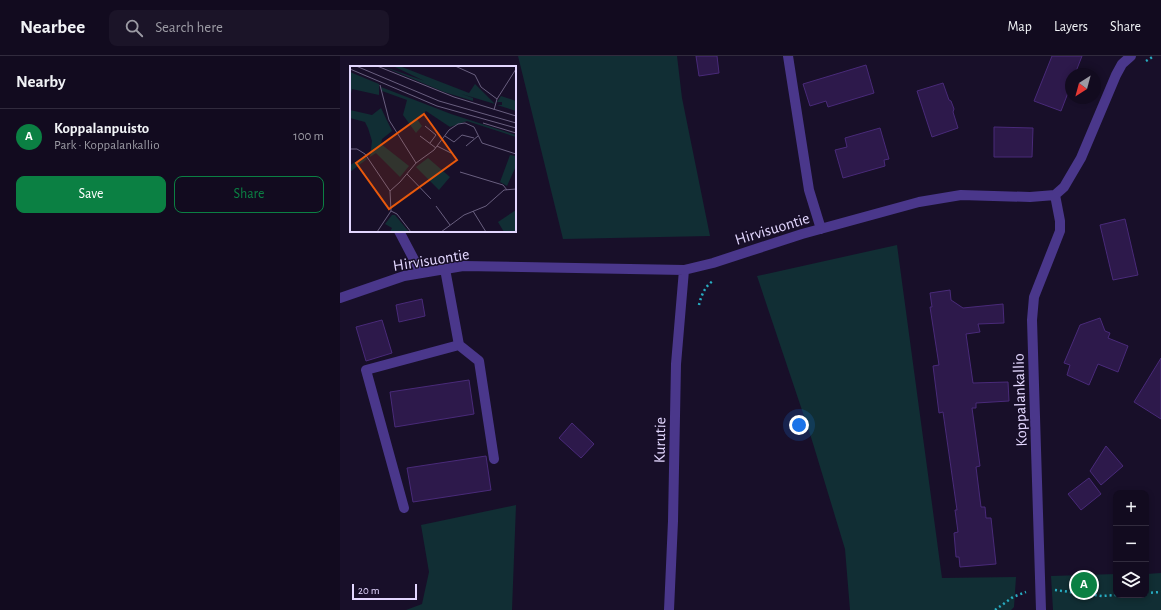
<!DOCTYPE html>
<html lang="en">
<head>
<meta charset="utf-8">
<style>
  :root { --surface:#120b1f; --page:#1b1428; --text:#f1f3f6; --muted:#9c9ba4; --line:#312b3d; --accent:#0b8043 }
  body { margin:0; font-family:"Alegreya Sans",sans-serif; background:var(--page); color:var(--text) }
  .controls { position:absolute; right:12px; bottom:12px; display:grid; overflow:hidden; border-radius:8px; box-shadow:0 2px 6px #0003 }
  .controls button { width:36px; height:36px; display:grid; place-items:center; padding:0; border:0; border-bottom:1px solid var(--line); background:var(--surface); color:var(--text); font:20px sans-serif }
  .compass { position:absolute; left:725px; top:12px; width:36px; height:36px; border-radius:50%; background:var(--surface); box-shadow:0 2px 6px #0003; rotate:216deg }
  .scale { position:absolute; left:12px; bottom:10px; width:65px; box-sizing:border-box; padding-left:4px; border:2px solid #e3d7ff; border-top:0; font-size:11px; line-height:14px; white-space:nowrap; color:#e3d7ff; -webkit-text-stroke:3px #180f29; paint-order:stroke }
  .you { position:absolute; left:459px; top:369px; width:14px; height:14px; margin:-10px; border:3px solid #fff; border-radius:50%; background:#1a73e8; box-shadow:0 0 0 6px #1a73e833 }
  .badge { display:grid; place-items:center; width:26px; height:26px; border-radius:50%; background:var(--accent); color:#fff; font-size:13px; font-weight:700 }
  .pin { position:absolute; translate:-50% -50%; border:2px solid #fff; box-shadow:0 1px 4px #0006 }
  .list { margin:0; padding:0; list-style:none }
  h2 { display:flex; justify-content:space-between; align-items:center; height:52px; margin:0; padding:0 16px; font-size:17px }
  h2 small { font-size:13px; font-weight:400; color:var(--muted) }
  .list li { display:grid; grid-template-columns:26px 1fr auto; gap:12px; align-items:center; box-sizing:border-box; height:56px; padding:0 16px; border-top:1px solid var(--line) }
  .list b { display:block; font-size:15px; white-space:nowrap }
  .list p { margin:0; font-size:13px; white-space:nowrap; color:var(--muted) }
  .list em { font-size:13px; font-style:normal; color:var(--muted) }
  .actions { display:flex; gap:8px; padding:12px 16px }
  .actions a { flex:1; padding:9px 0; border:1px solid var(--accent); border-radius:8px; text-align:center; font-size:14px; color:var(--accent) }
  .actions .main { background:var(--accent); color:#fff }
  .icon { flex:none; width:22px; height:22px; fill:none; stroke:currentColor; stroke-width:2; stroke-linecap:round; stroke-linejoin:round }
  .map { position:relative; flex:none; width:821px; height:554px; overflow:hidden }
  header { display:flex; align-items:center; gap:24px; box-sizing:border-box; height:56px; padding:0 20px; background:var(--surface); border-bottom:1px solid var(--line) }
  header strong { font-size:19px }
  nav { display:flex; gap:22px; margin-inline-start:auto; font-size:14px }
  .search { width:280px; height:36px; background:var(--page); display:flex; align-items:center; gap:10px; box-sizing:border-box; padding:0 14px; border-radius:8px; color:var(--muted); font-size:15px }
  main { display:flex }
  aside { flex:1; background:var(--surface) }
  .map>svg:first-child { display:block }
  .green { fill:#112e34 }
  .building { fill:#2d194b; stroke:#492a79 }
  .lines { fill:none; stroke-linecap:round; stroke-linejoin:round }
  .path { stroke:#28adc2; stroke-width:2.5; stroke-dasharray:2 3; stroke-linecap:butt }
  .minor { stroke:#4a378b; stroke-width:10 }
  .labels { text-anchor:middle; stroke-width:3; stroke-linejoin:round; paint-order:stroke }
  .street-label { font-size:16px; fill:#e3d7ff; stroke:#180f29 }
  .inset-road { fill:none; stroke:#695f7f; stroke-width:1 }
  .view { fill:#e8590c; fill-opacity:0.15; stroke:#e8590c; stroke-width:2 }
  .inset-edge { fill:none; stroke:#e3d7ff; stroke-width:2 }
</style>
</head>
<body>
<header>
<strong>Nearbee</strong>
<div class="search"><svg class="icon" aria-label="search" viewBox="0 0 24 24"><circle cx="10" cy="10" r="6"/><path d="M15 15l6 6"/></svg>Search here</div>
<nav><a>Map</a><a>Layers</a><a>Share</a></nav>
</header>
<main>
<aside>
<h2>Nearby<small></small></h2>
<ul class="list">
<li><span class="badge">A</span><div><b>Koppalanpuisto</b><p>Park · Koppalankallio</p></div><em>100 m</em></li>
</ul>
<div class="actions"><a class="main">Save</a><a>Share</a></div>
</aside>
<div class="map">
<svg width="821" height="554" viewBox="0 0 821 554">
  <rect width="100%" height="100%" fill="#180f29"/>
  <path class="green" d="M 178,0 L 337,0 L 342,42 L 370,180 L 223,183 Z
    M 557,189 L 602,522 L 676,521 L 674,551 L 671,554 L 510,554 L 505,493 L 471,381 L 417,220 Z
    M 176,449 L 172,554 L 66,554 L 82,548 L 89,516 L 81,469 Z
    M 821,517 L 821,554 L 713,554 L 711,520 L 776,518 L 776,539 L 806,539 L 806,518 Z"/>
  <path class="building" d="M 356,0 L 377,0 L 379,17 L 359,20 Z
    M 712,0 L 742,0 L 735,18 L 731,18 L 731,29 L 721,55 L 694,45 Z
    M 526,9 L 534,37 L 488,51 L 486,45 L 470,50 L 463,28 Z
    M 603,27 L 609,44 L 611,45 L 614,53 L 613,56 L 618,72 L 592,81 L 577,35 Z
    M 654,71 L 693,72 L 692,101 L 654,101 Z
    M 540,72 L 549,103 L 544,104 L 545,110 L 503,122 L 495,94 L 507,91 L 505,82 Z
    M 785,163 L 798,219 L 773,224 L 760,169 Z
    M 610,234 L 611,244 L 623,252 L 663,248 L 664,267 L 638,268 L 640,276 L 626,278 L 633,327 L 668,326 L 669,345 L 636,347 L 636,352 L 632,352 L 640,410 L 636,411 L 641,451 L 645,451 L 646,462 L 651,462 L 656,508 L 620,511 L 619,501 L 616,501 L 614,477 L 618,476 L 615,454 L 617,454 L 603,356 L 599,357 L 593,310 L 599,309 L 590,251 L 592,251 L 590,237 Z
    M 82,243 L 85,260 L 59,266 L 56,249 Z
    M 760,262 L 765,275 L 770,277 L 768,282 L 788,290 L 778,316 L 758,308 L 749,329 L 727,319 L 730,309 L 724,307 L 740,269 Z
    M 42,264 L 52,297 L 26,305 L 16,271 Z
    M 821,302 L 821,363 L 794,346 Z
    M 129,324 L 134,358 L 55,371 L 50,336 Z
    M 232,367 L 254,388 L 241,402 L 219,382 Z
    M 766,390 L 783,410 L 761,429 L 750,415 Z
    M 146,400 L 151,434 L 73,446 L 67,412 Z
    M 749,422 L 761,438 L 741,454 L 728,438 Z"/>
  <g class="lines">
    <path class="path" d="M 806,5 L 814,0
      M 359,249 C 361,240 365,230 373,225
      M 715,534 L 762,540 L 776,539
      M 806,537 L 821,536
      M 655,554 L 673,541 L 686,536"/>
    <path class="minor" d="M 448,0 L 469,134 L 481,173
      M 59,175 L 81,217
      M 105,213 L 119,289 L 139,305 L 154,403
      M 0,242 L 64,220 L 123,210 L 344,214 L 373,207 L 462,178 L 579,146 L 621,139 L 690,141 L 715,139 L 724,131 L 741,102 L 776,19 L 782,8 L 791,0
      M 64,452 L 26,314 L 119,289
      M 329,554 L 333,465 L 336,308 L 344,214
      M 701,554 L 692,264 L 694,241 L 720,175 L 720,165 L 715,139"/>
  </g>
  <g class="labels">
    <g class="street-label">
      <text transform="translate(432 172) rotate(-17)" y="6">Hirvisuontie</text>
      <text transform="translate(91 203) rotate(-9)" y="6">Hirvisuontie</text>
      <text transform="translate(679 344) rotate(-92)" y="6">Koppalankallio</text>
      <text transform="translate(319 384) rotate(-89)" y="6">Kurutie</text>
    </g>
  </g>
  <g transform="translate(10 10)">
    <rect width="166" height="166" fill="#180f29"/>
    <path d="M 32,0 L 123,32 L 123,35 L 94,26 ZM 43,0 L 52,1 L 119,27 L 125,18 L 145,38 L 85,20 ZM 0,6 L 29,18 L 29,29 L 2,23 L 0,32 ZM 31,21 L 101,48 L 166,69 L 166,71 L 117,55 L 100,61 L 76,45 L 67,53 L 72,60 L 66,67 L 53,49 L 57,34 L 32,25 ZM 151,30 L 166,35 L 166,45 L 147,39 L 152,39 L 152,36 L 147,36 ZM 31,42 L 42,65 L 32,73 L 31,78 L 59,100 L 50,111 L 26,87 L 20,91 L 22,75 L 18,62 L 15,56 L 0,52 L 0,44 L 22,49 ZM 160,89 L 166,90 L 166,100 L 157,120 L 150,116 ZM 15,91 L 17,93 L 0,106 L 0,99 ZM 78,92 L 100,111 L 89,124 L 66,101 ZM 166,144 L 166,166 L 154,166 L 148,156 ZM 42,149 L 45,149 L 59,166 L 40,166 L 42,162 L 35,158 Z" fill="#112e34"/>
    <path class="inset-road" d="M 6,0 L 89,35 L 166,57M 27,0 L 104,31 L 166,50M 105,0 L 125,9 L 131,21 L 147,33M 0,3 L 87,40 L 166,62M 30,19 L 39,54 L 66,97M 144,44 L 147,33 L 166,3M 133,57 L 166,67M 75,60 L 86,69 L 80,77M 70,70 L 86,82M 95,70 L 104,76 L 112,69 L 124,72M 87,80 L 101,87M 116,80 L 128,70M 0,83 L 7,83 L 15,88 L 40,125M 110,106 L 153,119 L 157,124M 57,108 L 81,133M 86,140 L 100,159M 41,145 L 47,148 L 61,166M 123,145 L 136,166M 27,166 L 41,145 L 40,125 L 50,116 L 66,97 L 84,84 L 99,64 L 108,58 L 115,57 L 124,61 L 132,77 L 166,88M 91,166 L 114,149 L 136,140 L 154,124 L 166,123"/>
    <path class="view" d="M 74,48 L 107,94 L 39,143 L 6,97 Z"/>
    <rect width="166" height="166" class="inset-edge"/>
  </g>
</svg>
<div class="controls">
<button>+</button>
<button>−</button>
<button><svg class="icon" aria-label="layers" viewBox="0 0 24 24"><path d="M12 4l9 5-9 5-9-5zM3 14l9 5 9-5"/></svg></button>
</div>
<svg class="compass" viewBox="-18 -18 36 36"><path d="M0-13l5 13h-10z" fill="#e53935"/><path d="M0 13l5-13h-10z" fill="#9c9ba4"/></svg>
<div class="scale">20 m</div>
<div class="you"></div>
<div class="pin badge" style="left:744px;top:529px">A</div>
</div>
</main>
</body>
</html>
